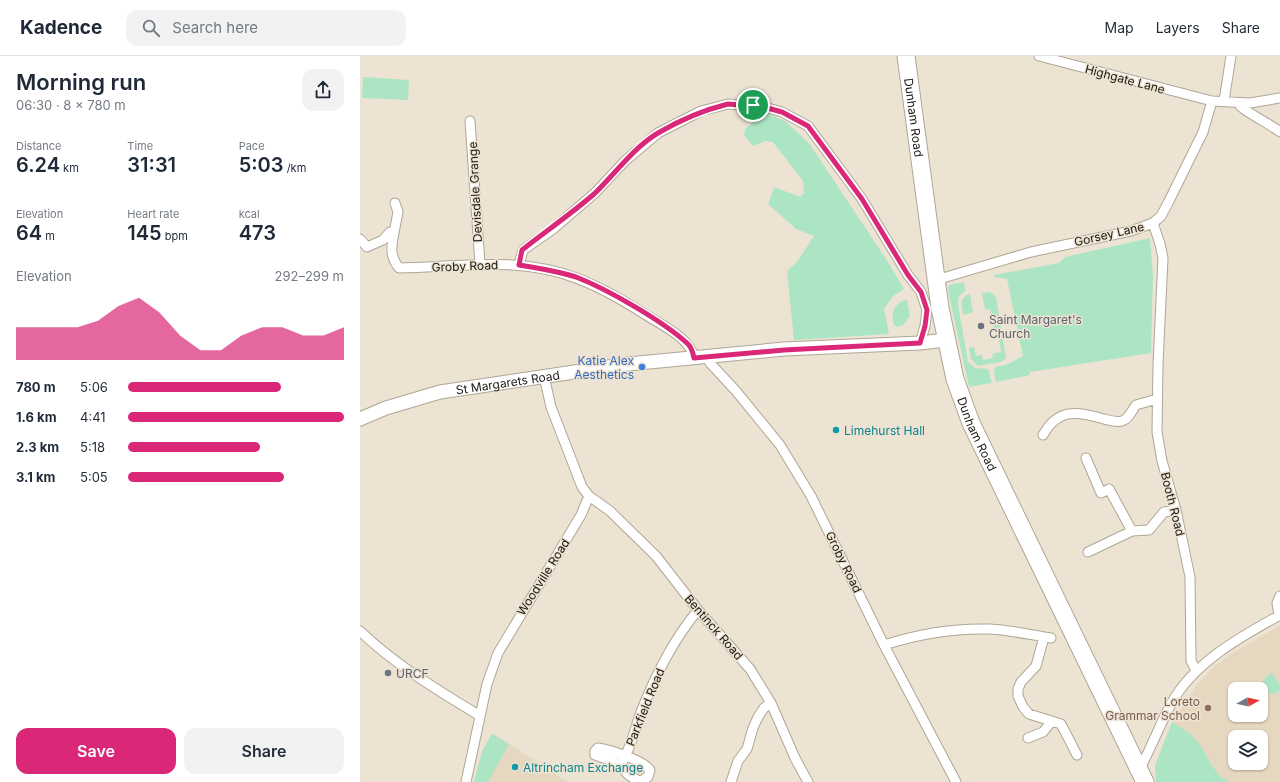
<!DOCTYPE html>
<html lang="en">
<head>
<meta charset="utf-8">
<style>
	:root { --surface:#fff; --page:#f2f2f3; --text:#1f2937; --muted:#747a83; --line:#e0e1e3; --accent:#db2777 }
	body { margin:0; font-family:Inter,sans-serif; background:var(--page); color:var(--text); height:100vh; display:flex; flex-direction:column; font-size:15px; white-space:nowrap }
	* { box-sizing:border-box; margin:0 }
	p { font-size:13px; color:var(--muted) }
	.icon { flex:none; width:22px; height:22px; fill:none; stroke:currentColor; stroke-width:2; stroke-linecap:round; stroke-linejoin:round }
	.map { position:relative; flex:1; overflow:hidden }
	.panel { display:flex; flex-direction:column; background:var(--surface); width:360px }
	.panel>* { flex:none }
	.needle { width:26px; rotate:82deg }
	.fabs { position:absolute; left:868px; top:626px; display:grid; gap:8px }
	.fabs a { display:grid; place-items:center; width:40px; height:40px; border-radius:8px; background:var(--surface); box-shadow:0 1px 3px #0004; font-size:20px }
	.pin { position:absolute; display:grid; place-items:center; width:34px; height:34px; color:#fff; margin:-17px; border:2px solid #fff; border-radius:50%; box-shadow:0 1px 4px #0007 }
	.round { display:grid; place-items:center; flex:none; width:42px; height:42px; border-radius:12px; background:var(--page) }
	.overview { display:flex; align-items:center; justify-content:space-between; height:68px; padding:0 16px }
	h1 { font-size:22px; font-weight:600; line-height:30px }
	.metrics { display:grid; grid-template-columns:repeat(3,1fr); gap:6px; height:68px; padding:4px 16px }
	.metrics div { display:grid; align-content:center }
	.metrics b { font-size:20px; font-weight:600 }
	.metrics small { font-size:11px; font-weight:400 }
	.metrics p { font-size:11px }
	.chart { height:112px; padding:8px 16px }
	.chart p { display:flex; justify-content:space-between }
	.chart svg { width:100%; height:72px; margin-top:4px; fill:var(--accent); opacity:.7 }
	.action { display:flex; gap:8px; margin-top:auto; padding:8px 16px }
	.action a { flex:1; height:46px; border-radius:12px; background:var(--accent); color:#fff; font-size:16px; font-weight:600; line-height:46px; text-align:center }
	.action a+a { background:var(--page); color:var(--text) }
	ul { padding:0 16px; list-style:none; font-size:13px }
	li { display:grid; grid-template-columns:64px 48px 1fr; align-items:center; height:30px }
	li i { height:10px; border-radius:5px; background:var(--accent) }
	header { display:flex; align-items:center; gap:24px; box-sizing:border-box; height:56px; padding:0 20px; background:var(--surface); border-bottom:1px solid var(--line) }
	header strong { font-size:19px }
	nav { display:flex; gap:22px; margin-inline-start:auto; font-size:14px }
	.search { width:280px; height:36px; background:var(--page); display:flex; align-items:center; gap:10px; box-sizing:border-box; padding:0 14px; border-radius:12px; color:var(--muted); font-size:15px }
	main { display:flex; flex:1; min-height:0 }
	.map>svg:first-child { display:block }
	.built { fill:#e6d8c0; fill-rule:evenodd }
	.green { fill:#ace5c4 }
	.lines { fill:none; stroke-linecap:round; stroke-linejoin:round }
	.street-casing { stroke:#afa696; stroke-width:11 }
	.secondary-casing { stroke:#afa696; stroke-width:15 }
	.highway-casing { stroke:#afa696; stroke-width:19 }
	.street { stroke:#fff; stroke-width:9 }
	.secondary { stroke:#fff; stroke-width:13 }
	.highway { stroke:#fff; stroke-width:17 }
	.route-casing { stroke:#fff; stroke-width:8 }
	.route { stroke:#db2777; stroke-width:5 }
	.worship-dot { fill:#6b7280; stroke:#ede3d2; stroke-width:1.5 }
	.shop-dot { fill:#3f7fe0; stroke:#ede3d2; stroke-width:1.5 }
	.culture-dot { fill:#0f9aa8; stroke:#ede3d2; stroke-width:1.5 }
	.education-dot { fill:#8d6e63; stroke:#ede3d2; stroke-width:1.5 }
	.labels { text-anchor:middle; dominant-baseline:central; stroke-width:3; stroke-linejoin:round; paint-order:stroke }
	.street-label { font-size:12px; fill:#1b1812; stroke:#ede3d2 }
	.worship-label { font-size:12px; fill:#5b616d; stroke:#ede3d2; text-anchor:start }
	.shop-label { font-size:12px; fill:#366cbe; stroke:#ede3d2; text-anchor:end }
	.culture-label { font-size:12px; fill:#0d838f; stroke:#ede3d2; text-anchor:start }
	.education-label { font-size:12px; fill:#785e54; stroke:#ede3d2; text-anchor:end }
</style>
</head>
<body>
<header>
<strong>Kadence</strong>
<div class="search"><svg class="icon" aria-label="search" viewBox="0 0 24 24"><circle cx="10" cy="10" r="6"/><path d="M15 15l6 6"/></svg>Search here</div>
<nav><a>Map</a><a>Layers</a><a>Share</a></nav>
</header>
<main>
<section class="panel">
<div class="overview"><div><h1>Morning run</h1><p>06:30 · 8 × 780 m</p></div><a class="round"><svg class="icon" aria-label="share" viewBox="0 0 24 24"><path d="M12 15V3M7 8l5-5 5 5M5 13v7h14v-7"/></svg></a></div>
<div class="metrics">
<div><p>Distance</p><b>6.24<small> km</small></b></div>
<div><p>Time</p><b>31:31</b></div>
<div><p>Pace</p><b>5:03<small> /km</small></b></div>
</div>
<div class="metrics">
<div><p>Elevation</p><b>64<small> m</small></b></div>
<div><p>Heart rate</p><b>145<small> bpm</small></b></div>
<div><p>kcal</p><b>473</b></div>
</div>
<div class="chart"><p><span>Elevation</span>292–299 m</p>
<svg viewBox="0 0 160 44" preserveAspectRatio="none"><path d="M0 44V24L10 24L20 24L30 24L40 20L50 11L60 6L70 15L80 29L90 38L100 38L110 29L120 24L130 24L140 29L150 29L160 24V44z"/></svg>
</div>
<ul>
<li><b>780 m</b>5:06<i style="width:71%"></i></li>
<li><b>1.6 km</b>4:41<i style="width:100%"></i></li>
<li><b>2.3 km</b>5:18<i style="width:61%"></i></li>
<li><b>3.1 km</b>5:05<i style="width:72%"></i></li>
</ul>
<div class="action"><a>Save</a><a>Share</a></div>
</section>
<div class="map">
<svg width="920" height="726" viewBox="0 0 920 726">
	<rect width="100%" height="100%" fill="#ede3d2"/>
	<path class="built" d="M920,569V726H796L795,710L804,685L816,660L837,628L855,610L874,596ZM875,633H901V659H875ZM875,681H901V707H875Z
		M132,678L136,679L208,726H114L122,695Z"/>
	<path class="green" d="M3,21L49,24L48,44L2,42Z
		M405,57L425,65L449,87L528,206L544,233L533,240L524,253L529,278L434,284L427,215L437,206L454,180L436,173L408,148L414,131L440,141L444,137L443,125L413,86L405,85L393,90L384,79L385,73Z
		M790,182L793,219L791,297L670,316V319L636,326L634,317L635,311L646,309L663,300L647,223L635,221L634,219L699,207L705,201Z
		M604,226L605,235L599,240L598,248L608,306L615,312L628,313L632,327L609,331L588,234L589,229Z
		M630,236L636,241L646,302L641,306L618,310L611,303L609,292L614,291L616,300L622,299L623,304L633,302L632,298L641,296L638,275H634L630,253L625,254L622,237Z
		M610,238L613,256L603,259C602,250 598,241 610,238Z
		M547,244L550,260L543,269L537,271L534,269C530,258 534,246 547,244Z
		M911,616L920,629V635L917,637L916,636L912,639L901,627Z
		M812,666C822,672 830,677 837,685C849,700 851,717 870,726H796L795,710Z
		M132,678L149,688L128,726H114L122,695Z"/>
	<g class="lines">
		<g class="street-casing">
			<path id="street" d="M679,0L852,45L890,47L920,42
				M864,45L871,0
				M878,47C882,55 911,68 920,76
				M110,65L120,208
				M793,167L800,188L803,202L798,308L797,376L802,405L816,454L830,521L831,605L836,614
				M34,177L38,156L35,147
				M0,183L7,191L23,184L30,176L34,177C31,191 30,201 39,212C98,211 159,200 216,222C243,232 267,247 291,262C306,271 331,284 334,302
				M159,209L163,194L193,173L235,137L265,105L298,77L341,55L368,48L404,51L422,56L448,70L502,143L548,219L561,236L567,254L565,270L560,287
				M576,224L671,196L771,175L793,167L801,160L808,147L843,76L852,45
				M348,301L350,307L376,335L420,389L451,440L524,589L596,726
				M184,320L191,351L222,431L229,440L250,455L296,500L338,554L390,613L411,647L435,702L448,726
				M683,379C698,352 717,355 744,363C749,364 756,367 762,365C769,363 772,354 776,349L797,343
				M726,402L741,437L749,433L772,475
				M728,496L772,475L789,474L804,456L816,454
				M919,559L917,547L920,540
				M0,575C35,609 78,634 120,660
				M684,581L676,610L661,626L658,633V640L663,651L669,658L701,668L717,699
				M524,589C558,578 594,572 630,573C650,574 671,579 691,582
				M668,682L683,676L692,665
				M238,692C250,694 283,704 290,714L288,721L281,725C270,722 266,718 261,708L235,699V695Z
				M261,708C272,691 275,670 283,651C297,616 314,583 338,554
				M779,714C791,693 799,670 811,648C833,607 880,581 920,559
				M106,726L127,628L138,597L221,459L229,440
				M371,726L378,705L387,693L393,672L398,661L404,652L411,647"/>
		</g>
		<g class="secondary-casing">
			<g id="secondary">
				<path id="s1" d="M0,363L26,352L80,336L268,308L424,293L560,287L586,284"/>
			</g>
		</g>
		<g class="highway-casing">
			<g id="highway">
				<path id="s2" d="M546,0L580,252L595,323L611,367L785,726"/>
			</g>
		</g>
		<use href="#street" class="street"/>
		<use href="#secondary" class="secondary"/>
		<use href="#highway" class="highway"/>
	</g>
	<g class="lines">
		<g class="route-casing">
			<path id="route" d="M368,48L404,51L422,56L448,70L502,143L548,219L561,236L567,254L565,270L560,287L424,294L334,302C333,297 332,292 328,288C303,265 247,233 216,221C197,215 178,212 159,209L162,194C186,175 211,158 234,138C255,118 273,92 298,77C320,64 344,54 368,48Z"/>
		</g>
		<use href="#route" class="route"/>
	</g>
	<g class="worship-dot">
		<circle cx="621" cy="270" r="4"/>
		<circle cx="28" cy="617" r="4"/>
	</g>
	<circle class="shop-dot" cx="282" cy="311" r="4"/>
	<g class="culture-dot">
		<circle cx="476" cy="374" r="4"/>
		<circle cx="155" cy="711" r="4"/>
	</g>
	<circle class="education-dot" cx="848" cy="652" r="4"/>
	<g class="labels">
		<g class="street-label">
			<text transform="translate(765 23) rotate(15)">Highgate Lane</text>
			<text stroke="none"><textPath href="#s2" startOffset="62">Dunham Road</textPath></text>
			<text transform="translate(115 136) rotate(-93)">Devisdale Grange</text>
			<text transform="translate(749 178) rotate(-13)">Gorsey Lane</text>
			<text transform="translate(105 210) rotate(-2)">Groby Road</text>
			<text stroke="none"><textPath href="#s1" startOffset="153">St Margarets Road</textPath></text>
			<text stroke="none"><textPath href="#s2" startOffset="386">Dunham Road</textPath></text>
			<text transform="translate(813 448) rotate(76)">Booth Road</text>
			<text transform="translate(484 506) rotate(64)">Groby Road</text>
			<text transform="translate(183 521) rotate(-58)">Woodville Road</text>
			<text transform="translate(354 571) rotate(49)">Bentinck Road</text>
			<text transform="translate(285 651) rotate(-68)">Parkfield Road</text>
		</g>
		<g class="worship-label">
			<text x="629" y="263">Saint Margaret's<tspan x="629" dy="14">Church</tspan></text>
			<text x="36" y="617">URCF</text>
		</g>
		<g class="shop-label">
			<text x="274" y="304">Katie Alex<tspan x="274" dy="14">Aesthetics</tspan></text>
		</g>
		<g class="culture-label">
			<text x="484" y="374">Limehurst Hall</text>
			<text x="163" y="711">Altrincham Exchange</text>
		</g>
		<g class="education-label">
			<text x="840" y="645">Loreto<tspan x="840" dy="14">Grammar School</tspan></text>
		</g>
	</g>
</svg>
<div class="fabs">
<a><svg class="needle" viewBox="-14 -14 28 28"><path d="M0-13l5 13h-10z" fill="#e53935"/><path d="M0 13l5-13h-10z" fill="#747a83"/></svg></a>
<a><svg class="icon" aria-label="layers" viewBox="0 0 24 24"><path d="M12 4l9 5-9 5-9-5zM3 14l9 5 9-5"/></svg></a>
</div>
<div class="pin" style="left:393px;top:49px;background:#1e9e55"><svg class="icon" aria-label="arrive" viewBox="0 0 24 24"><path d="M6 21V4h12l-3 4 3 4H6"/></svg></div>
</div>
</main>
</body>
</html>
